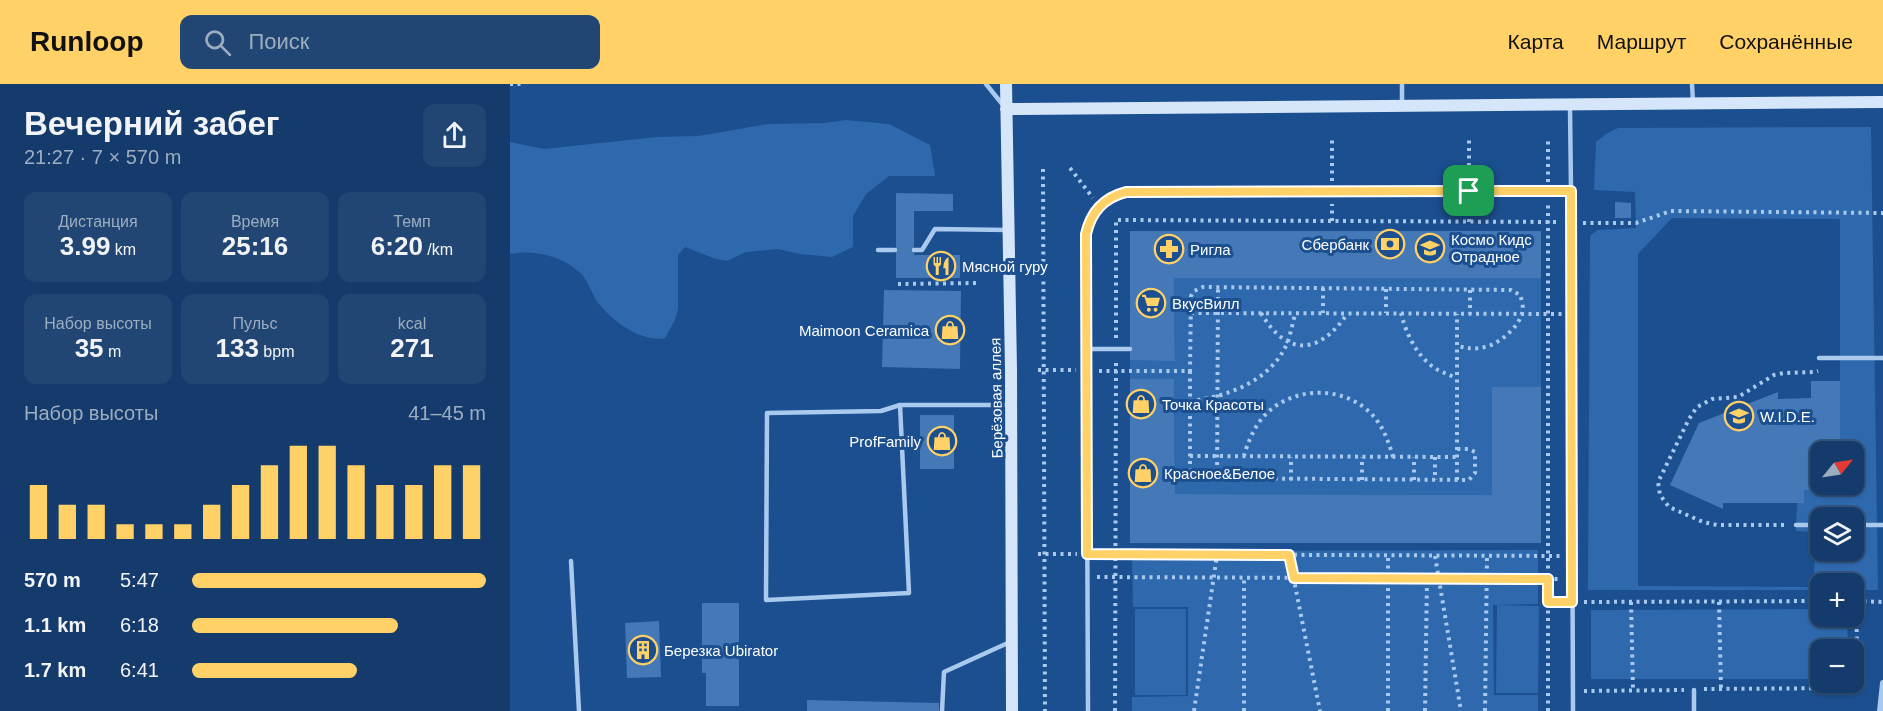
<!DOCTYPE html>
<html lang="ru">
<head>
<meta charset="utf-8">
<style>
	:root { --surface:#143b6b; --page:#214673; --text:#f1f3f6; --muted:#9dadc1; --line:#33557e; --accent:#ffd166 }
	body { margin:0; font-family:Helvetica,sans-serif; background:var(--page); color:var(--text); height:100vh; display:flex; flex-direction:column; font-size:22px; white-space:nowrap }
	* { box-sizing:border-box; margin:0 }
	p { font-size:20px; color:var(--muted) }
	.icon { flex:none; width:33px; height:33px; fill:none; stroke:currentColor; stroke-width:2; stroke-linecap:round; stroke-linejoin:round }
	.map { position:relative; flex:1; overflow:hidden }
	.side { display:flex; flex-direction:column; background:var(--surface); width:510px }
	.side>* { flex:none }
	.needle { width:39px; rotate:60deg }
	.tools { position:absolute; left:1300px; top:357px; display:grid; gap:12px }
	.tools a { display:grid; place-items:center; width:54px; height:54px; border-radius:12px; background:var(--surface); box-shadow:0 2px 4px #0004,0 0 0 2px var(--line); font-size:30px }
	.pin { position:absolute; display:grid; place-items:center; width:51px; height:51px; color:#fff; margin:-26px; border-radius:12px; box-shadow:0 3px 9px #0006 }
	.round { display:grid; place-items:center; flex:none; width:63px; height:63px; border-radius:12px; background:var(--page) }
	.summary { display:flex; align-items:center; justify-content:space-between; height:102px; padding:0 24px }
	h1 { font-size:33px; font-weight:700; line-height:45px }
	.figures { display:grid; grid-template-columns:repeat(3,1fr); gap:9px; height:102px; padding:6px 24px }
	.figures div { display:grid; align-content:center; border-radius:12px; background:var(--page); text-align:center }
	.figures b { font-size:26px; font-weight:700 }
	.figures small { font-size:16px; font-weight:400 }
	.figures p { font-size:16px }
	.chart { height:168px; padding:12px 24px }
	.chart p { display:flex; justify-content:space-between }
	.chart svg { width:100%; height:108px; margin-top:6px; stroke:var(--accent); stroke-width:6 }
	ul { padding:0 24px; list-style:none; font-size:20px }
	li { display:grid; grid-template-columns:96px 72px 1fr; align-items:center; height:45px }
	li i { height:15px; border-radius:8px; background:var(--accent) }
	header { display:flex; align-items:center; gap:36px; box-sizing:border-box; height:84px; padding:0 30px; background:var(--accent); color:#111 }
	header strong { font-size:28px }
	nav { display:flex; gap:33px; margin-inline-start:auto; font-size:21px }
	.search { width:420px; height:54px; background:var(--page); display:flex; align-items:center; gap:15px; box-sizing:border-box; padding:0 21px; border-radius:12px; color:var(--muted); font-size:22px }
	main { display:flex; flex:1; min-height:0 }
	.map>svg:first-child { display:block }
	.green { fill:#2e69ad; fill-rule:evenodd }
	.building { fill:#4478b7 }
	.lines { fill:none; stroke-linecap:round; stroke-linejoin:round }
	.path { stroke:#a9c9ee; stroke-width:4; stroke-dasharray:3 4.5; stroke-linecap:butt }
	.lane { stroke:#a9c9ee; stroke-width:4.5 }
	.street { stroke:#a9c9ee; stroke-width:6 }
	.secondary { stroke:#d6e6fa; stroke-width:12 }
	.route-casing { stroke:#fff; stroke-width:12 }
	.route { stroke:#ffd166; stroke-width:8 }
	.labels { text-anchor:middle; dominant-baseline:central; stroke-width:6; stroke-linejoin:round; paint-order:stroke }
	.poi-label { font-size:15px; fill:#fff; stroke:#1b4f8f; text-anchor:start }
	.street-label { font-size:15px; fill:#fff; stroke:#1b4f8f }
</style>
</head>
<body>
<header>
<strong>Runloop</strong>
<div class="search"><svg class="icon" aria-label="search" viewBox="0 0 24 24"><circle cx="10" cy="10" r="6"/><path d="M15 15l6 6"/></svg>Поиск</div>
<nav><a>Карта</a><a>Маршрут</a><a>Сохранённые</a></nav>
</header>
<main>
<section class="side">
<div class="summary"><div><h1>Вечерний забег</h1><p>21:27 · 7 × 570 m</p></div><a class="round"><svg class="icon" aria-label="share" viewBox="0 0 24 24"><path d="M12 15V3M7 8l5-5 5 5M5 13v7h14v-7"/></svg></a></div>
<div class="figures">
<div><p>Дистанция</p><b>3.99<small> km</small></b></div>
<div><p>Время</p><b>25:16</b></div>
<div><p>Темп</p><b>6:20<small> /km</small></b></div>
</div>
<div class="figures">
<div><p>Набор высоты</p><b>35<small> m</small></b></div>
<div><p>Пульс</p><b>133<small> bpm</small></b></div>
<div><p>kcal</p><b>271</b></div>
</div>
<div class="chart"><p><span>Набор высоты</span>41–45 m</p>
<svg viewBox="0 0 160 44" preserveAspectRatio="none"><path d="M5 44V22M15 44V30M25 44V30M35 44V38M45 44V38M55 44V38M65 44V30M75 44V22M85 44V14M95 44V6M105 44V6M115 44V14M125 44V22M135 44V22M145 44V14M155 44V14"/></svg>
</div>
<ul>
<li><b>570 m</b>5:47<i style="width:100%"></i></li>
<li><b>1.1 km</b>6:18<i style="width:70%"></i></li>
<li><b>1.7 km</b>6:41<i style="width:56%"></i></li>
</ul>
</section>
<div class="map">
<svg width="1373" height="627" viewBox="0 0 1373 627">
	<rect width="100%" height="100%" fill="#1b4f8f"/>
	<path class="green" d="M336,36L379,40L420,61L425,92H379L356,110L343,132V163L322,173L290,170L268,165L236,168L217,177L206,175L175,163L168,171V225L165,236L155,254C131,259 99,235 86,216C81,207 77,194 69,188C52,172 23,165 0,170V58L34,65L147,53L188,52L258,40L314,39Z
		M1361,43L1368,506H1344V500H1311V506H1078L1080,152L1087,146L1126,144L1125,108L1084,106L1086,58L1096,50L1108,44ZM1162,134L1330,135V367L1344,368V400L1330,401V406H1294V419H1287L1286,447L1305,448L1304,503L1128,502V170ZM1311,434H1344V466H1311Z
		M664,194H1031V303L982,411L665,410L664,295H620V276H665Z
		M1028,466V520L983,521L984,611H1028V627H622V613L678,612V523H623L622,467Z
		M987,521L1029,522L1028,609H986Z
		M625,525H676V611H625Z
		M1311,525V532L1337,533L1338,565L1311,566V595H1081V526Z"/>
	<path class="building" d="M386,109L443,110V127H404V171H450V194H386Z
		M1105,118L1121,119V134H1105Z
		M620,147H1031V194H664L665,277L620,276Z
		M374,206L451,207L450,285L372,283Z
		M620,295H664L665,410L982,411V303H1031V459H620Z
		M1301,297H1330V368H1311V400H1330V406H1294V419H1213V425L1160,401L1189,339L1268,308V315L1301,314Z
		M410,331H444V385H410Z
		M192,519H229V622H196V589H192Z
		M149,537L151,593L117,594L115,539Z
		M297,616L429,619V627H297Z"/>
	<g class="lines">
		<path class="path" d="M0,0H15
			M560,84L583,114
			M533,85L535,627
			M822,97V54
			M959,97V55
			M1038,98V56
			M822,137V120
			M959,138V119
			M1073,139H1126L1161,127L1373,129
			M388,200L467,199
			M813,204V229
			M876,205V229
			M960,206V230
			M681,229L1052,230
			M751,229C777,273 809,271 837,230
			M891,229C896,250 908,275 928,286C934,289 940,291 946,294
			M606,254V136L1050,138
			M528,286H566
			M589,287H680L681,212L684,207L693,203L1001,206L1010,211C1012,216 1014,224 1012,229C1009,243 989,260 975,263C965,266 957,264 947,262
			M680,287V384L681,389L687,394L959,396L965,389V368L959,365H947
			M680,317C718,313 763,296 778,257C781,248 783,238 785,230
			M680,372L947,373
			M734,372C737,360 745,341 755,331C781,304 827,301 856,325C871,337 878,355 883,373
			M925,373V396
			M707,396L708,203
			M781,396V373
			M852,396V373
			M904,396V373
			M947,396V230
			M1274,441H1207L1193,438L1159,423L1150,411L1148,398L1179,335L1187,323L1202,315L1228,313L1264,291L1274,289L1305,288L1308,287
			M528,470H567
			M589,470L1053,472
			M779,471L810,627
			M925,472L951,627
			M587,493L1050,495
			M1346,517L1373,518
			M1038,518H1052
			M1074,518L1311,517
			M1121,518L1123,606
			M1209,518L1211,605
			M1194,605L1348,604L1346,517H1344
			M1074,607L1174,606
			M605,627L606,277
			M684,627L707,471
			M734,627V494
			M878,627V471
			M915,627L917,494
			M975,627L977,472
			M1038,627V117"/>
		<path class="lane" d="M476,0L493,21
			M892,0V22
			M1182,0L1183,18
			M1060,23L1061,107
			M368,166H385
			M404,166H412L425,145L499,146
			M576,265H620
			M1309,274H1373
			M390,321L399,509L256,516L257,329L371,327L390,321H498
			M1286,441H1311
			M1344,441H1373
			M61,477L69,627
			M1184,606V627
			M432,627L434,588L500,558
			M578,627L576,150C581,128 594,114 616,108L1038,107H1061L1063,627"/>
		<path class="street" d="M1370,627L1373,599"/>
		<path class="secondary" d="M496,0L501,286L502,627
			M496,25L1373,18"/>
	</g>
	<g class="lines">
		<g class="route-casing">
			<path id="route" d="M959,107H1061L1062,518H1038V495L784,494L779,471L577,470L576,150C581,128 593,114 616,108Z"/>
		</g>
		<use href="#route" class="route"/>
	</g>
	<defs>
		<g id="bank-ring" transform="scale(1.5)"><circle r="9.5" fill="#1b4f8f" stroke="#ffd166" stroke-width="1.5"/><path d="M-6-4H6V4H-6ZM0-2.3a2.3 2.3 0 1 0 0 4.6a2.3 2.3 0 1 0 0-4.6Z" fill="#ffd166"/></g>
		<g id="school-ring" transform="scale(1.5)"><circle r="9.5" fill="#1b4f8f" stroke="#ffd166" stroke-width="1.5"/><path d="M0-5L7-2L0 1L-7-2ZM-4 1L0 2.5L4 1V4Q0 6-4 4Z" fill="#ffd166"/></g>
		<g id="pharmacy-ring" transform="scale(1.5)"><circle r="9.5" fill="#1b4f8f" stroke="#ffd166" stroke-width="1.5"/><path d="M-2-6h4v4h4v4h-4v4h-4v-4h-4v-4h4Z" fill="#ffd166"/></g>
		<g id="restaurant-ring" transform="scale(1.5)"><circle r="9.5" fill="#1b4f8f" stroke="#ffd166" stroke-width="1.5"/><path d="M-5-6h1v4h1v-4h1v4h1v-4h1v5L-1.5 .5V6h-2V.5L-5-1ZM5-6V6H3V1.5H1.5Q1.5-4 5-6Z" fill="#ffd166"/></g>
		<g id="supermarket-ring" transform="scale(1.5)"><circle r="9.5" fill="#1b4f8f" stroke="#ffd166" stroke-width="1.5"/><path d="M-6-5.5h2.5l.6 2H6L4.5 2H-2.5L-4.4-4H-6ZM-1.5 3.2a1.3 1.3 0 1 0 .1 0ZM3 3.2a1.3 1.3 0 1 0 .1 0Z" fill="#ffd166"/></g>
		<g id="shop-ring" transform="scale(1.5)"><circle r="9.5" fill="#1b4f8f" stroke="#ffd166" stroke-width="1.5"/><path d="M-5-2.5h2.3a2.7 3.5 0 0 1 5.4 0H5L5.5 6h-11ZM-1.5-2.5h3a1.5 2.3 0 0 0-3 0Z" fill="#ffd166"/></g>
		<g id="building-ring" transform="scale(1.5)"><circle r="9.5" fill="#1b4f8f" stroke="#ffd166" stroke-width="1.5"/><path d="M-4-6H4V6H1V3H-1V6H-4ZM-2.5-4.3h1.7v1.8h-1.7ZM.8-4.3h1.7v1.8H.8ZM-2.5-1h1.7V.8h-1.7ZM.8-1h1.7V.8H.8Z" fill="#ffd166"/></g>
	</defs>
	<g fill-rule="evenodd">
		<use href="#bank-ring" x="880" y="160"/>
		<use href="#school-ring" x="920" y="164"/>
		<use href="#pharmacy-ring" x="659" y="165"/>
		<use href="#restaurant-ring" x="431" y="182"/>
		<use href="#supermarket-ring" x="641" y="219"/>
		<use href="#shop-ring" x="440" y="246"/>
		<use href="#shop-ring" x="631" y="320"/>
		<use href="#school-ring" x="1229" y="332"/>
		<use href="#shop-ring" x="432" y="357"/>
		<use href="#shop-ring" x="633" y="389"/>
		<use href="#building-ring" x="133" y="566"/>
	</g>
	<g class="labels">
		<g class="poi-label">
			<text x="941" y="155">Космо Кидс<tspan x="941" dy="17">Отрадное</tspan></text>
			<text x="859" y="160" text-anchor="end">Сбербанк</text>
			<text x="680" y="165">Ригла</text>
			<text x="452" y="182">Мясной гуру</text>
			<text x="662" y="219">ВкусВилл</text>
			<text x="419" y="246" text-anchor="end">Maimoon Ceramica</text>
			<text x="652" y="320">Точка Красоты</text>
			<text x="1250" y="332">W.I.D.E.</text>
			<text x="411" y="357" text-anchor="end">ProfFamily</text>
			<text x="654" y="389">Красное&amp;Белое</text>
			<text x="154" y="566">Березка Ubirator</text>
		</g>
		<g class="street-label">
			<text transform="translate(486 314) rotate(-91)">Берёзовая аллея</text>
		</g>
	</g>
</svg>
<div class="tools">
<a><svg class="needle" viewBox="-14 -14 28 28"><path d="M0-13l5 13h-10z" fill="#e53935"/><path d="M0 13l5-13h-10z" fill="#9dadc1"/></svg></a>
<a><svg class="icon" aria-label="layers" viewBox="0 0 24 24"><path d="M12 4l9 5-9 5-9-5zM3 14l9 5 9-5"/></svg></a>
<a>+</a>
<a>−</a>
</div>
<div class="pin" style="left:959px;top:107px;background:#1e9e55"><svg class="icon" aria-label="arrive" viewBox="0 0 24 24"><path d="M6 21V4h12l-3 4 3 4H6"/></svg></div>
</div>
</main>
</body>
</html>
